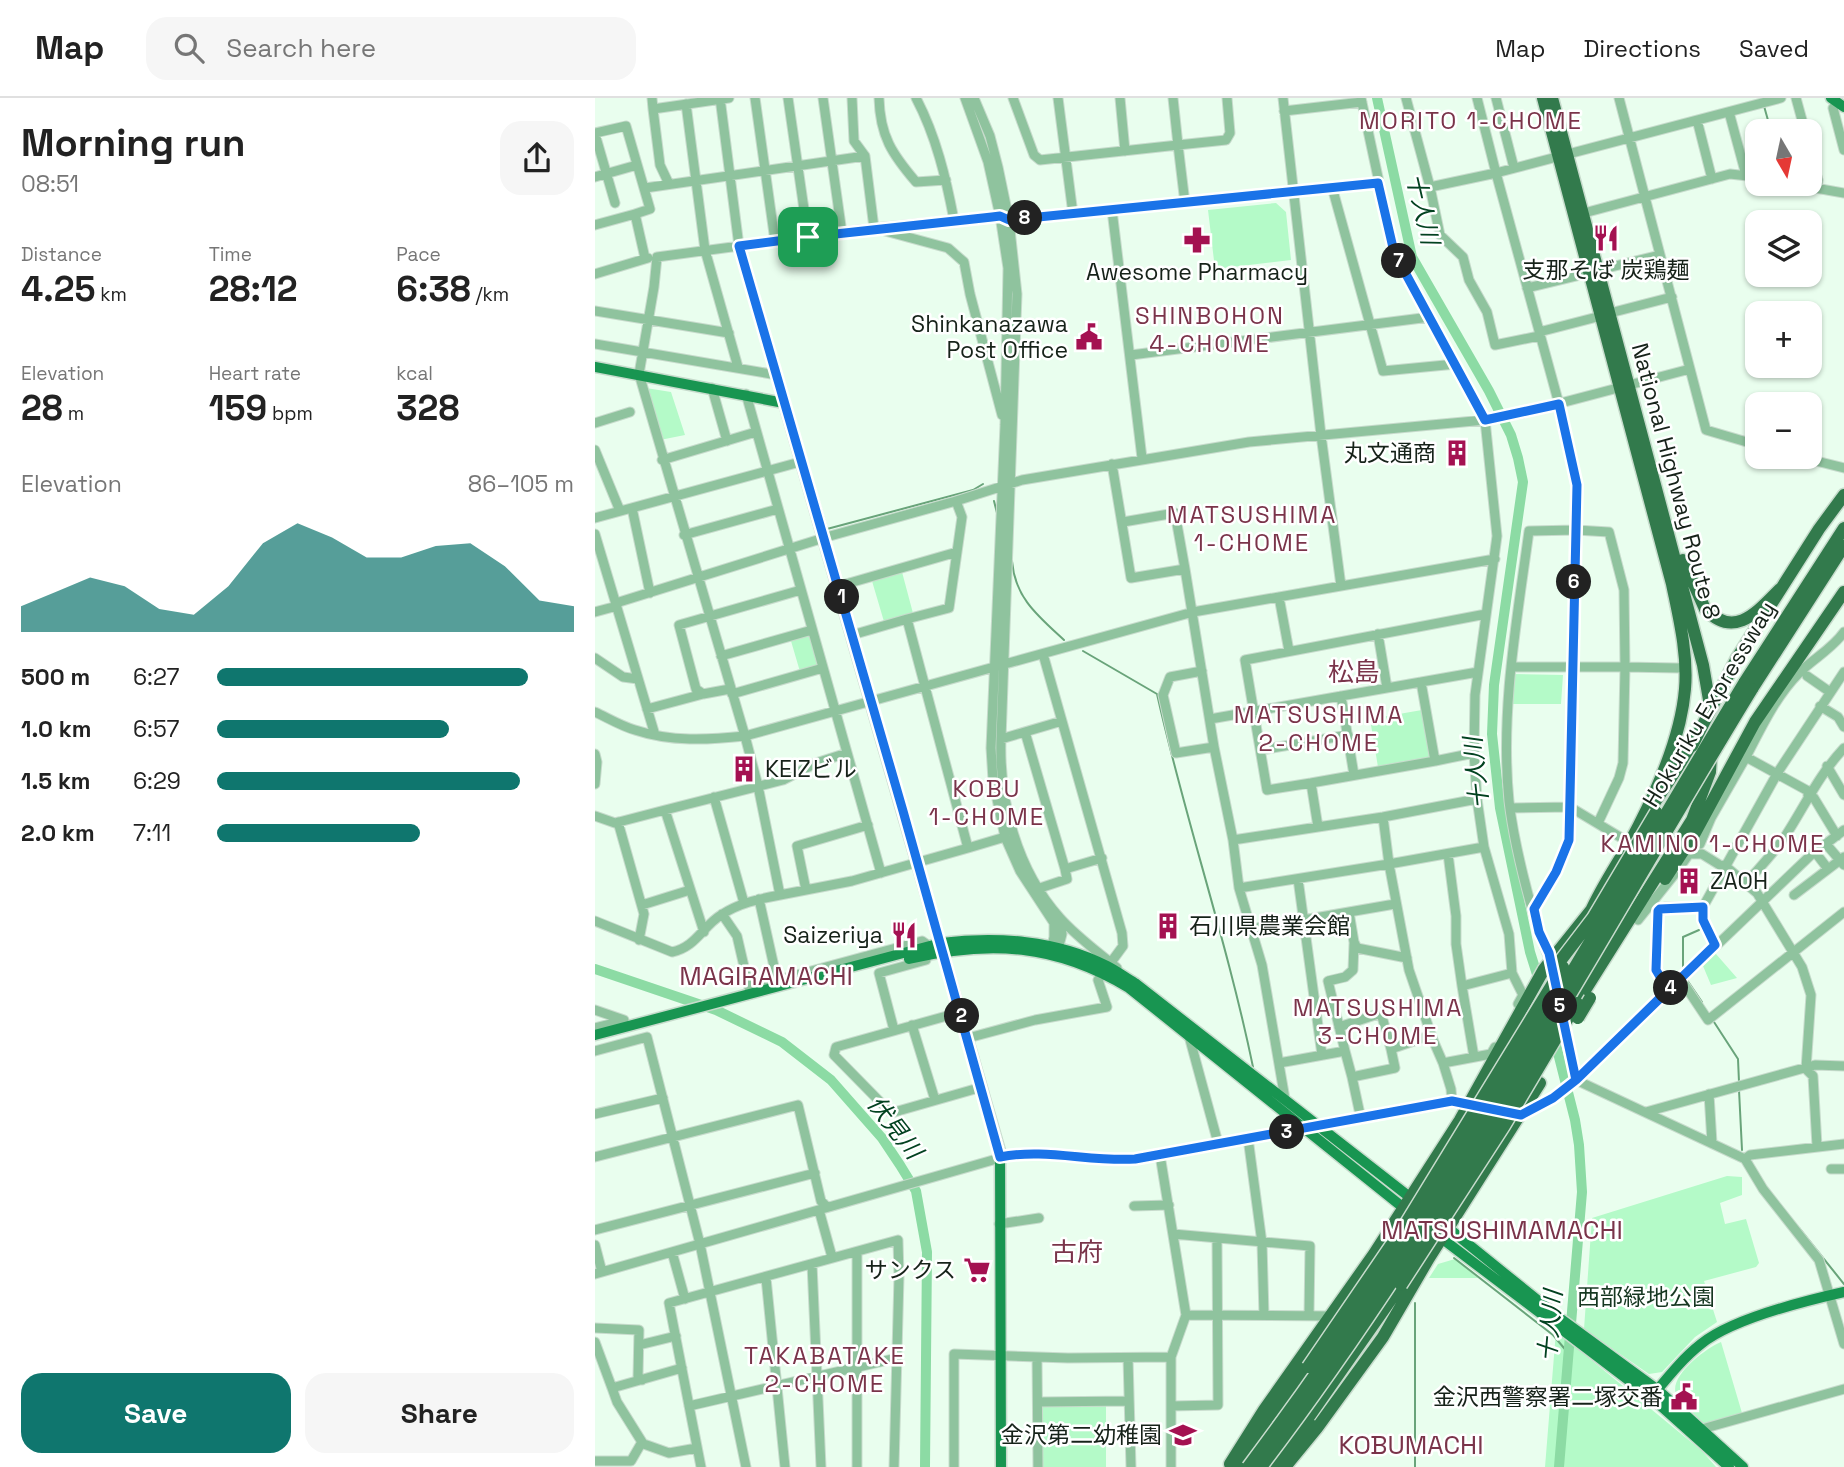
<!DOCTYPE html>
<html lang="en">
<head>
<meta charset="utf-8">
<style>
	:root { --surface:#fff; --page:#f6f6f6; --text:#222; --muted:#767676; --line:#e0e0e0; --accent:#0f766e }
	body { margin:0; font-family:"Space Grotesk","Noto Sans JP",sans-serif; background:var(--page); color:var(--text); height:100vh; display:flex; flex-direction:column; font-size:26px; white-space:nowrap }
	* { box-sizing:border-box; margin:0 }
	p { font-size:23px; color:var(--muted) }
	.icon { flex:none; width:38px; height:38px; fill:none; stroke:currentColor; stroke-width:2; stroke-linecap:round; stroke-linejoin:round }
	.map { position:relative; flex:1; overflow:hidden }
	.side { display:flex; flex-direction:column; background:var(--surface); width:595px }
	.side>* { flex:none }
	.needle { width:46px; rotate:171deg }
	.fabs { position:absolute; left:1150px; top:21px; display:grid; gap:14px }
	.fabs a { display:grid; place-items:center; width:77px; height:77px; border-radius:14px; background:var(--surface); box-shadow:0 2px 5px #0004; font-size:35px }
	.pin { position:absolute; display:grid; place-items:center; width:60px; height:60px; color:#fff; margin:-30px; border-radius:14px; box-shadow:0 4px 10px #0006 }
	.km { position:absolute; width:35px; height:35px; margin:-18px; border-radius:50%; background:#222; color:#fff; font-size:19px; line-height:35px; text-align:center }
	.round { display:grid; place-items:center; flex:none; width:74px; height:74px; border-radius:21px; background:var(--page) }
	.summary { display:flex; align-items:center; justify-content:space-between; height:119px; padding:0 21px }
	h1 { font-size:38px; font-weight:600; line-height:52px }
	.figures { display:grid; grid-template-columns:repeat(3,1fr); gap:10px; height:119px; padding:7px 21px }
	.figures div { display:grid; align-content:center }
	.figures b { font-size:35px; font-weight:600 }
	.figures small { font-size:19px; font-weight:400 }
	.figures p { font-size:19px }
	.chart { height:196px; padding:14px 21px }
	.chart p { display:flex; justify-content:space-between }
	.chart svg { width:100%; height:126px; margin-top:7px; fill:var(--accent); opacity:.7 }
	.primary-button { display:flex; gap:14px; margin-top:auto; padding:14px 21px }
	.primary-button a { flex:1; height:80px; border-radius:21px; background:var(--accent); color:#fff; font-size:28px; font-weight:600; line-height:80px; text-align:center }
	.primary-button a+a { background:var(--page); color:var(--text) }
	ul { padding:0 21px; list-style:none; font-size:23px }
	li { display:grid; grid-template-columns:112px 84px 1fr; align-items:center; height:52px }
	li i { height:18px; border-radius:9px; background:var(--accent) }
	header { display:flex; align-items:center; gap:42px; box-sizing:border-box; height:98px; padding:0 35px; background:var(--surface); border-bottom:2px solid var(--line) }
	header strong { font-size:33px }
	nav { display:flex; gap:38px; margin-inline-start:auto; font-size:24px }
	.search { width:490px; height:63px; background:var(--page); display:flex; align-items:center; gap:18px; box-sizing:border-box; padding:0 24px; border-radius:21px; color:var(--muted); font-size:26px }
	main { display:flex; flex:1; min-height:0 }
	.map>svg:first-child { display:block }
	.green { fill:#b4fac8 }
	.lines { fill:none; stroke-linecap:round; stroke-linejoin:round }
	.stream { stroke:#69a47a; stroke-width:2 }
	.river { stroke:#8cdba4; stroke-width:10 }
	.minor-casing { stroke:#c7dbcc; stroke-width:11 }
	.major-casing { stroke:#c7dbcc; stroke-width:13 }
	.highway-casing { stroke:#c7dbcc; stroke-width:15 }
	.minor { stroke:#8fc39e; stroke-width:9 }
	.major { stroke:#189551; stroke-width:10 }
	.highway { stroke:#327a4c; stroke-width:12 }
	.highway-bridge-casing { stroke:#c7dbcc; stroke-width:15; stroke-linecap:butt }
	.highway-bridge { stroke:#327a4c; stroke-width:12 }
	.route-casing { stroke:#fff; stroke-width:14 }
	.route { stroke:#1a73e8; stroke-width:9 }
	.labels { text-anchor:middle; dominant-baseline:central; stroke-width:5; stroke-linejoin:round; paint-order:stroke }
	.poi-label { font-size:23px; fill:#162219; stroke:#fff; text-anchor:end }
	.street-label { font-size:23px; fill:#162219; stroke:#fff }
	.park-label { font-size:23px; fill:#163721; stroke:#fff }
	.neighbourhood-label { font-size:24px; letter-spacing:2px; fill:#7a344a; stroke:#fff }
	.water-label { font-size:24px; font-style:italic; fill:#024220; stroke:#fff }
	.quarter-label { font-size:26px; fill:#7a344a; stroke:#fff }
</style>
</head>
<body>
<header>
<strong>Map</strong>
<div class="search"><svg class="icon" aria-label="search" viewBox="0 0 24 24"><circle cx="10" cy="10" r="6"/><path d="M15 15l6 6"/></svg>Search here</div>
<nav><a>Map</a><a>Directions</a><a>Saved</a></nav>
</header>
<main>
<section class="side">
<div class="summary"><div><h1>Morning run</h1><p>08:51</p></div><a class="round"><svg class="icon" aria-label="share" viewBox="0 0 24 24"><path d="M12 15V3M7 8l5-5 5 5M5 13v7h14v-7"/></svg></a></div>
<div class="figures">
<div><p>Distance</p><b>4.25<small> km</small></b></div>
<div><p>Time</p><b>28:12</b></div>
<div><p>Pace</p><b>6:38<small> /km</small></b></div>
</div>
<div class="figures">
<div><p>Elevation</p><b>28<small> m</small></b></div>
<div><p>Heart rate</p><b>159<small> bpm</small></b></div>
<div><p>kcal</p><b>328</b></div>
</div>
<div class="chart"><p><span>Elevation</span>86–105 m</p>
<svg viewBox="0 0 160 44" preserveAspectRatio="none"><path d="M0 44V35L10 30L20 25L30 28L40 36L50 38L60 28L70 13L80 6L90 11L100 18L110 18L120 14L130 13L140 21L150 33L160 35V44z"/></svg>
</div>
<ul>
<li><b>500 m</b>6:27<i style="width:87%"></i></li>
<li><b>1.0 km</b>6:57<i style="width:65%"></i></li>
<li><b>1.5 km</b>6:29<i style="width:85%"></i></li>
<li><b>2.0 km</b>7:11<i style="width:57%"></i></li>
</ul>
<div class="primary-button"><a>Save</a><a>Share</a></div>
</section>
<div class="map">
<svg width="1249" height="1369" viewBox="0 0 1249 1369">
	<rect width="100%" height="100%" fill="#e9feee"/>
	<path class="green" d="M681,105L691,114L696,162L620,171L613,112Z
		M51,290L76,294L90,337L65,342Z
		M307,474L319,519L290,527L277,483Z
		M216,537L226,571L206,577L196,543Z
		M917,576L968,577L966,606H915Z
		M827,612L836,661L783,669L775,621Z
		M1121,855V856L1142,880L1116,887L1108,868Z
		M1132,1078L1147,1079V1097L1125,1105L1130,1126L1151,1121L1164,1165L1161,1169L1109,1183L1122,1224L1100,1239L1067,1274L1054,1276L989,1231L997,1120Z
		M860,1161L883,1180H834L843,1166Z
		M961,1233L1107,1353L1121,1369H950Z
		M1126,1244L1147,1315L1109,1326L1093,1310L1101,1306L1095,1291L1082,1298C1071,1280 1111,1250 1126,1244Z
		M511,1306V1369H447L446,1308Z"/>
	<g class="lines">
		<path class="stream" d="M1169,8L1176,33
			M1190,87L1198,90
			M211,361L232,431L378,392L388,386
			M399,403L402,415
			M417,463C420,500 443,518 469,542
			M488,553L562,596C590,721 632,843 658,969
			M1088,873V839L1104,832
			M1092,882L1107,904
			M1119,924L1143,961L1144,984
			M1144,992L1147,1052
			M739,1047L773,1074
			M1204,1130L1249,1186
			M859,1160L958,1237L974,1256
			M820,1205V1369"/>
		<path class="river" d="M782,0L817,159L894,293L916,337L923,360L928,384L899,587L897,636L905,710L935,854L945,886
			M0,871L121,912L187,944L236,982L287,1040L305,1067L321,1093L332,1154L330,1369
			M959,939L980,1022L984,1047L987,1094L964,1369"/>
		<g class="minor-casing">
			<path id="minor" d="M57,0L58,11L134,0
				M125,0L144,148L189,305
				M160,0L180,143
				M193,0L213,139
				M228,0L247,135
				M257,0L259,43L270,58L279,130L353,150L369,164L375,196L407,317
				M284,0C285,38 297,56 321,84L351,82
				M321,0C341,38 351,80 359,122
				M370,0L393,64L405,118L413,170L410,327L396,650L398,682L410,739L425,773L459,825V839L456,852
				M379,0L395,38L403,69L414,122L422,196L406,641C404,704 422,772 465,820C482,839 503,854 522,870
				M418,0L439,57L445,62L583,47L578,0
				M463,0L478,116
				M525,0L530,53
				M688,0L726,337L746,488
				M766,0L799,154L890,322L902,438L880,597L879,655L882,701L889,749L914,836L917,875L928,897L923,906
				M811,0L835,89L901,75L964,306L982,388L974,742L961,774L939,811
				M882,0L901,75L1186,0
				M901,0L919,70
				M1024,0L1111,332L1162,347
				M1201,0L1210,33
				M1242,5L1238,10L1249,52
				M91,6L110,152L143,269
				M58,11L65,67L74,86
				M689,13L767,4
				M1134,14L1151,77
				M1102,22L1117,81
				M0,35L31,28L55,111L40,116
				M0,36L20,105
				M1214,52L1223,82L1222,90
				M0,79L42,67
				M1198,86L1249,95
				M737,89L788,273L861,266
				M835,89L845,137L868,159L874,182L892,214L900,247L944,238
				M50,90L270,58
				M590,105L583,47L631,42L635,35L632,0
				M517,112L547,360
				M989,115L1135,76L1162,79
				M0,127L40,116L50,160
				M1004,172L1065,157
				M0,176L53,160
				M932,190L994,175
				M0,213L134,235
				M1015,215L1077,199
				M944,234L1006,218
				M0,246L182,277
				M536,257L835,219
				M117,290L132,343
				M151,296L286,775
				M0,325L35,314
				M0,352L25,413
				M1205,359L1249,370
				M67,362L161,334
				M517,366L536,480L590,471L619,649L638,742L788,719L882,701
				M361,403L367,419L354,510L312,521L373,750L410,739
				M37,410L55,495
				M0,420L205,364
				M528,424L580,415L590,471
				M0,436L60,637
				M89,437L183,411
				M244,488L362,454
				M684,499L694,553
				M21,505L235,438L361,403L427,382L654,344L890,322L928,315L1095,271
				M0,514L22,508
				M783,536L792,590
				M257,537L312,521
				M126,558L217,532
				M0,560L28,579L43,581
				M916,569H1030L1029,492L1014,434L981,432L934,433C922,522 905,613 914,703C919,746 931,791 943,832C947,845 953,855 956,867
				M607,573L575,579L568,597L581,655L619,649
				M1212,578L1235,594
				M826,584L840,663L879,655
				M135,591L108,596L101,591L84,527L206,492
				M137,596L228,570
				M746,598L759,677
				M1225,608L1243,619L1249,629
				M52,611L108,596
				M0,614C13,620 26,628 40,632C76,644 113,642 150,638L598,514L900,461
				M615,621L883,574
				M430,634L470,771L507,760
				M406,641L467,623
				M666,652L753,637
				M0,656L2,664L0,686
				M1151,659C1166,630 1181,598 1204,575C1219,560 1237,551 1249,534
				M1232,668L1249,697
				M716,685L840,663
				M1213,697L1219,700L1242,738
				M119,699L149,805
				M916,710L975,709L1025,739L1035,742
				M70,712L109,834
				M0,718L20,725L70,712L188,682L221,665L252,655
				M788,719L794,766L889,749
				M23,724L49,816L44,842
				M1003,725L1024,680L1028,665L1030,569L1083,570L1090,568
				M723,729L716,685L672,692L650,562L891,516
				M638,742L644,790L794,766L814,872L838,942L848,965L856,991L857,1003
				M1105,746L1116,720L1151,659L1215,694
				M1231,746L1249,767
				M1220,754L1233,771
				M853,756L861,818V846L867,888L917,875
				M1087,766L1094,756H1107L1128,769
				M1129,767L1162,795L1207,869L1216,897L1211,971L1218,978L1222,1048
				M703,781L727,957
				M1152,784C1165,769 1180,754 1191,737C1211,706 1223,678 1249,650
				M445,790L472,781L470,771
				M644,790L667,867L690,1001
				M211,792L202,748L273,727
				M185,797L257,783L373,750
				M1199,797L1249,759
				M164,801L182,882
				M47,807L95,792
				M1108,809V822L1120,847
				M754,814L759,844L762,850L812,860
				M127,816L142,838L154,890L327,843L334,848
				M1043,822L1079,777
				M0,823L77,854C101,849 107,829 126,817C144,805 164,801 185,797L163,688L150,638L44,276L59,189L62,159L279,130L405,118L414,122L783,84
				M656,831L800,806
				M462,855L467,836L465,821
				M1085,880L1113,922L1249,814
				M867,888L879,959
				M1073,892L1061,872L1063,813L1070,809H1108L1183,674L1249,574
				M0,912L29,922
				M366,914L241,949L239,957L296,1015L387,989
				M968,925L981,982
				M317,927L340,1002
				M744,929L786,915L796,951
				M0,930L27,923
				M299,932L284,875L331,862
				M594,938L623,1045
				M373,940L440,922L512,909L503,882L528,848L527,835L448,556
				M0,953L52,939L105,1146L151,1369
				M750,953L733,883L750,879L758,872L759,846
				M684,965L750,953L757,979L800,970L796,951L836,937
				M848,965L896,956L900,949
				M757,979L766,1021
				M981,982L1150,1061L1168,1091L1224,1162L1249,1246
				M1114,996L1117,1045
				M1051,1014L1220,967L1249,968
				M0,1016L68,1000
				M926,1017L958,1000L981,982L1216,757L1249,732
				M653,1040L667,1145L669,1217
				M0,1059L203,1007L226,1103L232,1109
				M1150,1061L1155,1057L1249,1046
				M1236,1071H1249
				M539,1108L574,1107
				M224,1112L237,1159
				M404,1126L444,1120
				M0,1132L220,1075
				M578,1136L715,1148L714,1218
				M0,1147L7,1174
				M77,1154L90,1201
				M262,1154V1369
				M217,1166L226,1369
				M0,1176L419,1056C459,1055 500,1063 540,1061L857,1003L878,1009
				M171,1180L190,1369
				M591,1217L737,1218
				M0,1230L44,1232L43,1278L47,1282
				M0,1244L17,1290L87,1270
				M44,1247L81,1238
				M442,1259L443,1369
				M576,1259V1369
				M533,1260L536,1369
				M443,1304L534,1303
				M94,1308L302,1260
				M576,1308L623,1307L622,1141
				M1107,1331L1249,1291
				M46,1345L74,1355L102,1350
				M0,1363H36L47,1344L22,1304L17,1290
				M106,1369L74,1205L303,1142L304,1178L299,1369
				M359,1369V1256L473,1260L576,1259L591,1217L565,1057"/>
		</g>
		<g class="major-casing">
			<path id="major" d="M1236,0L1249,9
				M0,269L189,305L405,1053L406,1369
				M314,861C395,842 461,846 534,890L815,1115
				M0,937L346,845C401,838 462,842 512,868C522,873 531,880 540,885L821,1104
				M847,1125L966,1221L1063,1292L1148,1369
				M841,1136L1057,1300L1134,1369
				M1058,1297C1073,1279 1088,1260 1106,1246C1137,1221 1209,1203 1249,1194"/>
		</g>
		<g class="highway-casing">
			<path id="highway" d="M948,0L1077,486C1084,520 1093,556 1090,591C1086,638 1065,686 1044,727C1029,757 1008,785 995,815
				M957,0L1108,567L1118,625L1115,674L1097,722L982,905
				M1088,462L1110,511C1140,542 1163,513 1185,491
				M1142,560L1224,431L1249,397
				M1149,585L1249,430
				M1157,591L1249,448
				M1060,704L1097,648
				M1070,781L1100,735L1160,624L1249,494
				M706,1330L806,1187
				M664,1331L713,1269
				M635,1366L669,1312L779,1156L865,1022L949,871L997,811
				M641,1369L672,1327
				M677,1369L693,1348L716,1327
				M690,1369L722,1330L788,1239L834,1160L945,985"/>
		</g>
		<use href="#minor" class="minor"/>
		<use href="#major" class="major"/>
		<use href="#highway" class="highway"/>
		<g class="highway-bridge-casing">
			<path id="highway-bridge" d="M1097,648L1142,560
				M956,875L998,820L1061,714
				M983,920L995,900
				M806,1187L909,1028L982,905
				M713,1269L810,1127L968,869
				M653,1369C840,1121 989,850 1149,585
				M666,1369C852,1125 997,853 1157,591"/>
		</g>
		<use href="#highway-bridge" class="highway-bridge"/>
	</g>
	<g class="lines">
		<g class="route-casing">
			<path id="route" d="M213,139L144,148L308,713L405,1059C450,1050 495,1064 540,1061L857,1003L926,1017L958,1000L981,982L1120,847L1108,822V809L1065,811L1063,813L1061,872L1073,892L981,982L954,855L944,834L939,811L961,774L974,742L982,387L964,306L890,322L799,154L783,85L414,122L405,118L397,119L213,139"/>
		</g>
		<use href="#route" class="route"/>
	</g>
	<defs>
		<g id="restaurant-bare" transform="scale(2.1)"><path d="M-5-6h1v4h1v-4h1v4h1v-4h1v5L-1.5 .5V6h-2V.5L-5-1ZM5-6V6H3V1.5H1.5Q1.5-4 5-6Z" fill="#a41151" stroke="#fff" stroke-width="2.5" paint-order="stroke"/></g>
		<g id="pharmacy-bare" transform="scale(2.1)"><path d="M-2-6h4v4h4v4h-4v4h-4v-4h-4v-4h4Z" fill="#a41151" stroke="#fff" stroke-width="2.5" paint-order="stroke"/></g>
		<g id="civic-bare" transform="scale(2.1)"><path d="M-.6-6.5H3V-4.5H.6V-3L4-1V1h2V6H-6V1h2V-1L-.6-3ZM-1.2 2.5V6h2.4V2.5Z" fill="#a41151" stroke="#fff" stroke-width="2.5" paint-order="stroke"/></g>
		<g id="building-bare" transform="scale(2.1)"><path d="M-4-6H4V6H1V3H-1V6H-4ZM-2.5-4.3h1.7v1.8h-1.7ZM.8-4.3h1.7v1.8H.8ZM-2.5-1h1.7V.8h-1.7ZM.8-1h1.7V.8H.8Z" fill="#a41151" stroke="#fff" stroke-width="2.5" paint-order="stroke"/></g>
		<g id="supermarket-bare" transform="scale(2.1)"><path d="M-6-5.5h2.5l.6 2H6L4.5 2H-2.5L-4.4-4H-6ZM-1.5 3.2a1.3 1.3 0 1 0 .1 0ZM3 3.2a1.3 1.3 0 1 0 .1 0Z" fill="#a41151" stroke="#fff" stroke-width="2.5" paint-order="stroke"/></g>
		<g id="school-bare" transform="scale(2.1)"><path d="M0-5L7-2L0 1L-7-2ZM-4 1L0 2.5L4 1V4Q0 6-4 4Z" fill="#a41151" stroke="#fff" stroke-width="2.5" paint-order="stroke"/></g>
	</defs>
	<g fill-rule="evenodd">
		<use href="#restaurant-bare" x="1011" y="140"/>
		<use href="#pharmacy-bare" x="602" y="142"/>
		<use href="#civic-bare" x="494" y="239"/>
		<use href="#building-bare" x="862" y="355"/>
		<use href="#building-bare" x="149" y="671"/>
		<use href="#building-bare" x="1094" y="783"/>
		<use href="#building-bare" x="573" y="828"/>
		<use href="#restaurant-bare" x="309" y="837"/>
		<use href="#supermarket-bare" x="382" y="1172"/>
		<use href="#civic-bare" x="1089" y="1299"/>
		<use href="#school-bare" x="588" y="1337"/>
	</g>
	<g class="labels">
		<g class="poi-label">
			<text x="1011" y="172" text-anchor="middle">支那そば 炭鶏麺</text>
			<text x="602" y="174" text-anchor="middle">Awesome Pharmacy</text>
			<text x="473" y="226">Shinkanazawa<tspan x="473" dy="26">Post Office</tspan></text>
			<text x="841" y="355">丸文通商</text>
			<text x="170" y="671" text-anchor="start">KEIZビル</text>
			<text x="1115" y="783" text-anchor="start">ZAOH</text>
			<text x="594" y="828" text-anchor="start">石川県農業会館</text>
			<text x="288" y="837">Saizeriya</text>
			<text x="361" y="1172">サンクス</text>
			<text x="1068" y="1299">金沢西警察署二塚交番</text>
			<text x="567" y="1337">金沢第二幼稚園</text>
		</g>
		<g class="street-label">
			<text transform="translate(1081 383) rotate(75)">National Highway Route 8</text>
			<text transform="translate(1114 606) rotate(-59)">Hokuriku Expressway</text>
		</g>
		<g class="park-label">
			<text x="1051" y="1199">西部緑地公園</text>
		</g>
		<g class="neighbourhood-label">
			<text x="876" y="22">MORITO 1-CHOME</text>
			<text x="615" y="217">SHINBOHON<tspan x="615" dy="28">4-CHOME</tspan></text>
			<text x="657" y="416">MATSUSHIMA<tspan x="657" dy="28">1-CHOME</tspan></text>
			<text x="724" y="616">MATSUSHIMA<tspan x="724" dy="28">2-CHOME</tspan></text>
			<text x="392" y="690">KOBU<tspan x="392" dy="28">1-CHOME</tspan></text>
			<text x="1118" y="745">KAMINO 1-CHOME</text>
			<text x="783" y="909">MATSUSHIMA<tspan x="783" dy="28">3-CHOME</tspan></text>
			<text x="230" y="1257">TAKABATAKE<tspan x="230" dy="28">2-CHOME</tspan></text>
		</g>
		<g class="water-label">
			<text transform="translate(828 111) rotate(77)">十人川</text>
			<text transform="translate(881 675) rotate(-96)">十人川</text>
			<text transform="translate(300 1029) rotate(52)">伏見川</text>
			<text transform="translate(955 1228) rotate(-85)">十人川</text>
		</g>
		<g class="quarter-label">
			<text x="759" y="574">松島</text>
			<text x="171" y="878">MAGIRAMACHI</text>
			<text x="907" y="1132">MATSUSHIMAMACHI</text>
			<text x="482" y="1154">古府</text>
			<text x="816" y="1347">KOBUMACHI</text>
		</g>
	</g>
</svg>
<div class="fabs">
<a><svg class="needle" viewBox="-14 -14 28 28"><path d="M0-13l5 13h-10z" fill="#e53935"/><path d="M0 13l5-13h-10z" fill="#767676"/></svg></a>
<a><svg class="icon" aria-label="layers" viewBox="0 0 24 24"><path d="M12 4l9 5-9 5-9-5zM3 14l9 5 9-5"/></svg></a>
<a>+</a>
<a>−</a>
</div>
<div class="pin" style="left:213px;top:139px;background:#1e9e55"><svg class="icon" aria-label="arrive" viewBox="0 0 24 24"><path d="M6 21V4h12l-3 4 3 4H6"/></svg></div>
<b class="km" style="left:247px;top:499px">1</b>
<b class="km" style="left:367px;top:918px">2</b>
<b class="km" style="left:692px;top:1034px">3</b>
<b class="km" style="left:1076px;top:890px">4</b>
<b class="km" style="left:965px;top:908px">5</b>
<b class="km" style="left:979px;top:484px">6</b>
<b class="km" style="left:804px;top:163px">7</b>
<b class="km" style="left:430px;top:120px">8</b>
</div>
</main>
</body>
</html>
